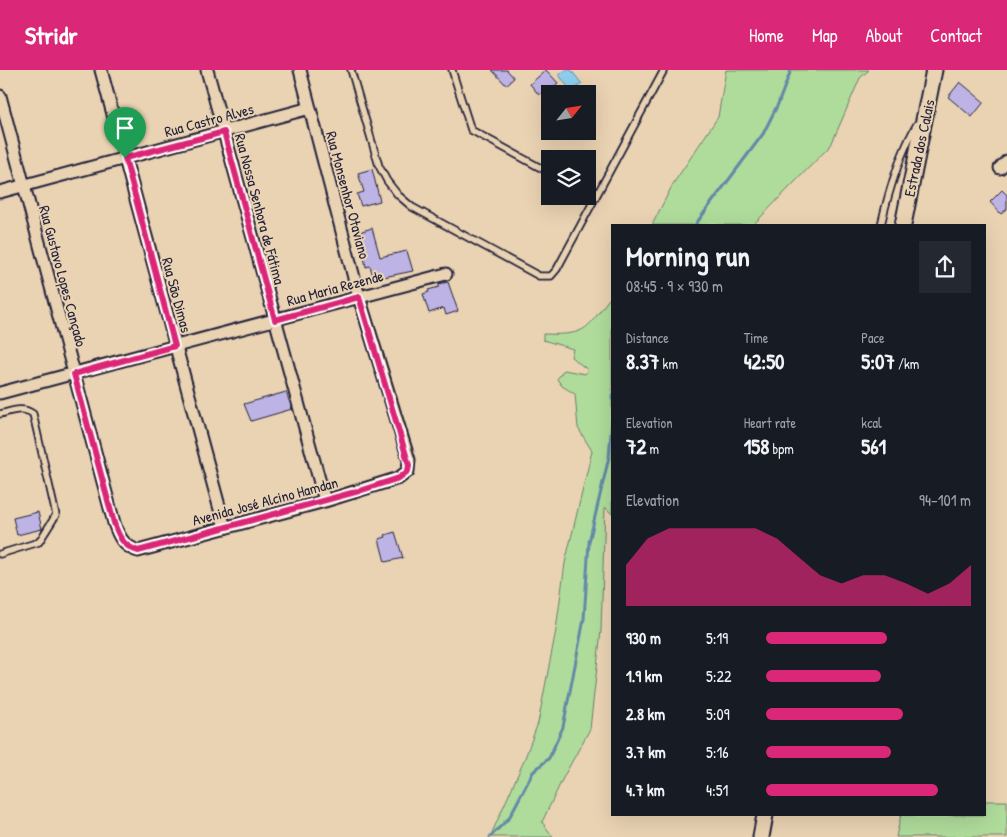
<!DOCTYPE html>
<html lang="en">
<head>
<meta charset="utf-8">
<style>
	:root { --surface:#171b24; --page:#242831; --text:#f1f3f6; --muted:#9ea1a6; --accent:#db2777 }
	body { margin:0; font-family:"Patrick Hand",sans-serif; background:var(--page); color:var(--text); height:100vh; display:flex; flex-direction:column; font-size:19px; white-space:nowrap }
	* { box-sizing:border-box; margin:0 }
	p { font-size:16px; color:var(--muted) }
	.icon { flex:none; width:28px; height:28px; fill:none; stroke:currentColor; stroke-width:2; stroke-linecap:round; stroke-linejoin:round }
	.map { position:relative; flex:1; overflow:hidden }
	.panel { position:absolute; left:611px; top:154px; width:375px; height:592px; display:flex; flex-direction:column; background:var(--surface); border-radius:0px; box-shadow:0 5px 20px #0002 }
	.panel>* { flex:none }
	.needle { width:32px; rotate:60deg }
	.buttons { position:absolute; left:541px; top:15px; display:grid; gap:10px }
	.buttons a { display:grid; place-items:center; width:55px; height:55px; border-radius:0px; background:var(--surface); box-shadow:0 5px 20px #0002; font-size:25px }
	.pin { position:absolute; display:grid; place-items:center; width:42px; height:42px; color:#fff; margin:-51px -21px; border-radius:50% 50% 50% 0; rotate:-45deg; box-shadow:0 0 5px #0007 }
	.pin .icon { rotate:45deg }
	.round { display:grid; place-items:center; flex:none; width:52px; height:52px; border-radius:0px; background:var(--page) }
	.overview { display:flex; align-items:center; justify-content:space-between; height:85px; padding:0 15px }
	h1 { font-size:28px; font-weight:700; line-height:38px }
	.stats { display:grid; grid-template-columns:repeat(3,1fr); gap:8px; height:85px; padding:5px 15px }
	.stats div { display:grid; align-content:center }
	.stats b { font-size:21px; font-weight:700 }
	.stats small { font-size:14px; font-weight:400 }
	.stats p { font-size:14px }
	.chart { height:140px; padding:10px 15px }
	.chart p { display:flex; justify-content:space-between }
	.chart svg { width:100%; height:90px; margin-top:5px; fill:var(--accent); opacity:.7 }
	ul { padding:0 15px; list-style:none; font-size:16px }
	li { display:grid; grid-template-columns:80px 60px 1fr; align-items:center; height:38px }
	li i { height:12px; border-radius:6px; background:var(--accent) }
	header { display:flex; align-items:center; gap:30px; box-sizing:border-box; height:70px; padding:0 25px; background:var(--accent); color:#fff }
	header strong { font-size:24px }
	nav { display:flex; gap:28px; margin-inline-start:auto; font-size:18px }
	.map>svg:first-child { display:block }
	.green { fill:#afdc9b; stroke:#687f6b }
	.water { fill:#8eceef; stroke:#6389a7 }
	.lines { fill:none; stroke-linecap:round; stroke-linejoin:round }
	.stream { stroke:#6389a7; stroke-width:3 }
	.building { fill:#bdb3e5; stroke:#22223b }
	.service-casing { stroke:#22223b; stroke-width:9 }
	.minor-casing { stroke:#22223b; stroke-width:15 }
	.tertiary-casing { stroke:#22223b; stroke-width:19 }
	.service { stroke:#ead3b3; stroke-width:5.5 }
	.minor { stroke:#ead3b3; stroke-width:11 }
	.tertiary { stroke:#ead3b3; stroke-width:15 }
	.route-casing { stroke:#fff; stroke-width:10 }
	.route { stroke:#db2777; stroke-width:6 }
	.labels { text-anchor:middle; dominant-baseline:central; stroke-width:4; stroke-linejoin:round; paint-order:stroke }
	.street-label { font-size:15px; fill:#22223b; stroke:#ead3b3 }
</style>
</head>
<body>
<header>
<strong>Stridr</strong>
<nav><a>Home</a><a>Map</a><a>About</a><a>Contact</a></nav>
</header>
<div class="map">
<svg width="1007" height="767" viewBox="0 0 1007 767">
	<rect width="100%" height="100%" fill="#ead3b3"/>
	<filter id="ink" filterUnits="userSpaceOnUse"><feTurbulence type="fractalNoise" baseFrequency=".02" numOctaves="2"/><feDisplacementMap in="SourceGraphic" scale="10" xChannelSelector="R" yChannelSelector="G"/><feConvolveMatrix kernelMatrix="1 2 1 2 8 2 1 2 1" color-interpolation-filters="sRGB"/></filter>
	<g filter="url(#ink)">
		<path class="green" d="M726,0H869L860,8L831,75L753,155H652L673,114L718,47Z
			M612,225V444L605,437L601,561L590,659L564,706L542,752L553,767H490L523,693L538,653L556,560L565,493L592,381L578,358L575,324L562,316L557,309L564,300L585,304L588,300L571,287L573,279L543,270V264C590,266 586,258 612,225Z
			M985,731H1007V767H896L901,745H985Z"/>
		<path class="water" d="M566,0H571L582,14L571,21L559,5Z"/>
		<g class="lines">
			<path class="stream" d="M695,155L763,64L778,34L791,0
				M612,325V329
				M490,767L509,748L533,702L549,688L563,657L584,549L589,472L609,387L612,349"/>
		</g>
		<path class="building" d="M492,0H507L514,8L506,15Z
			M546,0L558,13L549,21L547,19L539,25L530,14Z
			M960,12L984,32L972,47L948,27Z
			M372,99L380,131L361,136L357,124L364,122L358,103Z
			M1002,120L1007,125V139L1001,144L990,132Z
			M372,158L380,187L407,181L413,201L374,209L370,196L366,197L359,162Z
			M448,212L458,241L446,245L444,238L429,243L423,224L429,222L428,220L439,217V214Z
			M286,322L292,339L251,351L244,334Z
			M38,442L42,459L17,465L13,448Z
			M395,462L403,488L385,492L379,469L386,467L385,465Z"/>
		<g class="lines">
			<g class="service-casing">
				<path id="service" d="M351,0L379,96L387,111L398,125L412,137L539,206H551L557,199L664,0
					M452,0L471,60L550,103
					M588,123L595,128
					M881,155C889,120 899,85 917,54
					M0,344C12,341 23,336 33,344L56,445L39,472L0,484"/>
			</g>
			<g class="minor-casing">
				<path id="minor" d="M101,0L225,458
					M207,0L325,431
					M0,26L114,453C119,467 123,476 138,481L325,431L399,408L408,401L409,390L359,227L300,0
					M1000,98L1007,91
					M0,122L310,38
					M0,323L446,204"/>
			</g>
			<g class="tertiary-casing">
				<path id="tertiary" d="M903,155L934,0
					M761,767L765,745"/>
			</g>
			<use href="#service" class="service"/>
			<use href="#minor" class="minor"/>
			<use href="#tertiary" class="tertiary"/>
		</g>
	</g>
	<g class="lines" filter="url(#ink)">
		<g class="route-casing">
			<path id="route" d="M224,62L275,250L359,227L409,395L408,401L399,408L359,421L138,481C123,476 119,467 114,453L74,304L175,276L125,88Z"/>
		</g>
		<use href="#route" class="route"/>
	</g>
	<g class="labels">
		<g class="street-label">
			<text transform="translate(209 50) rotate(-15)">Rua Castro Alves</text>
			<text transform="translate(919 78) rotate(-78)">Estrada dos Calais</text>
			<text transform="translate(348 125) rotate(75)">Rua Monsenhor Otaviano</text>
			<text transform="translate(260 139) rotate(75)">Rua Nossa Senhora de Fátima</text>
			<text transform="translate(63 206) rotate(75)">Rua Gustavo Lopes Cançado</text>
			<text transform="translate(335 218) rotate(-15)">Rua Maria Rezende</text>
			<text transform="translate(177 225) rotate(75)">Rua São Dimas</text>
			<text transform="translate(265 431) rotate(-15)">Avenida José Alcino Hamdan</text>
		</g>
	</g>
</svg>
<div class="buttons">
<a><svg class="needle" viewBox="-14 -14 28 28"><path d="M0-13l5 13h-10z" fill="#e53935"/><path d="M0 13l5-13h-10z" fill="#9ea1a6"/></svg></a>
<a><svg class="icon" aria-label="layers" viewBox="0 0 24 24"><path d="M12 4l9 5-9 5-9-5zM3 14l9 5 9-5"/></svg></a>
</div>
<div class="pin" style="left:125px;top:88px;background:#1e9e55"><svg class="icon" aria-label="arrive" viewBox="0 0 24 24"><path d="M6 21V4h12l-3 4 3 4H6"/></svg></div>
<section class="panel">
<div class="overview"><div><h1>Morning run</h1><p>08:45 · 9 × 930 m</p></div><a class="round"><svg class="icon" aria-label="share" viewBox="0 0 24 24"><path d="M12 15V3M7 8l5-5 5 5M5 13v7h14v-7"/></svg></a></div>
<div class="stats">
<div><p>Distance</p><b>8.37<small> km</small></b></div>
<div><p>Time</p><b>42:50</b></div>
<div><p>Pace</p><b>5:07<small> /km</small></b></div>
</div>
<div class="stats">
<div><p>Elevation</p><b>72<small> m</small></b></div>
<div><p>Heart rate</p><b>158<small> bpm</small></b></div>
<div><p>kcal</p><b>561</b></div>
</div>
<div class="chart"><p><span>Elevation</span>94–101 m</p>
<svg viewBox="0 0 160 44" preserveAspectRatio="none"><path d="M0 44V24L10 11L20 6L30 6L40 6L50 6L60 6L70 11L80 20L90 29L100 33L110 29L120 29L130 33L140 38L150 33L160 24V44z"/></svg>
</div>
<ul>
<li><b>930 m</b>5:19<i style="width:59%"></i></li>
<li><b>1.9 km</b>5:22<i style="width:56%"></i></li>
<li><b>2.8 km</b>5:09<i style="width:67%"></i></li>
<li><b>3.7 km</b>5:16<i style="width:61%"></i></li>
<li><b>4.7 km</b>4:51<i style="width:84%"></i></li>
</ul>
</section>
</div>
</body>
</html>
